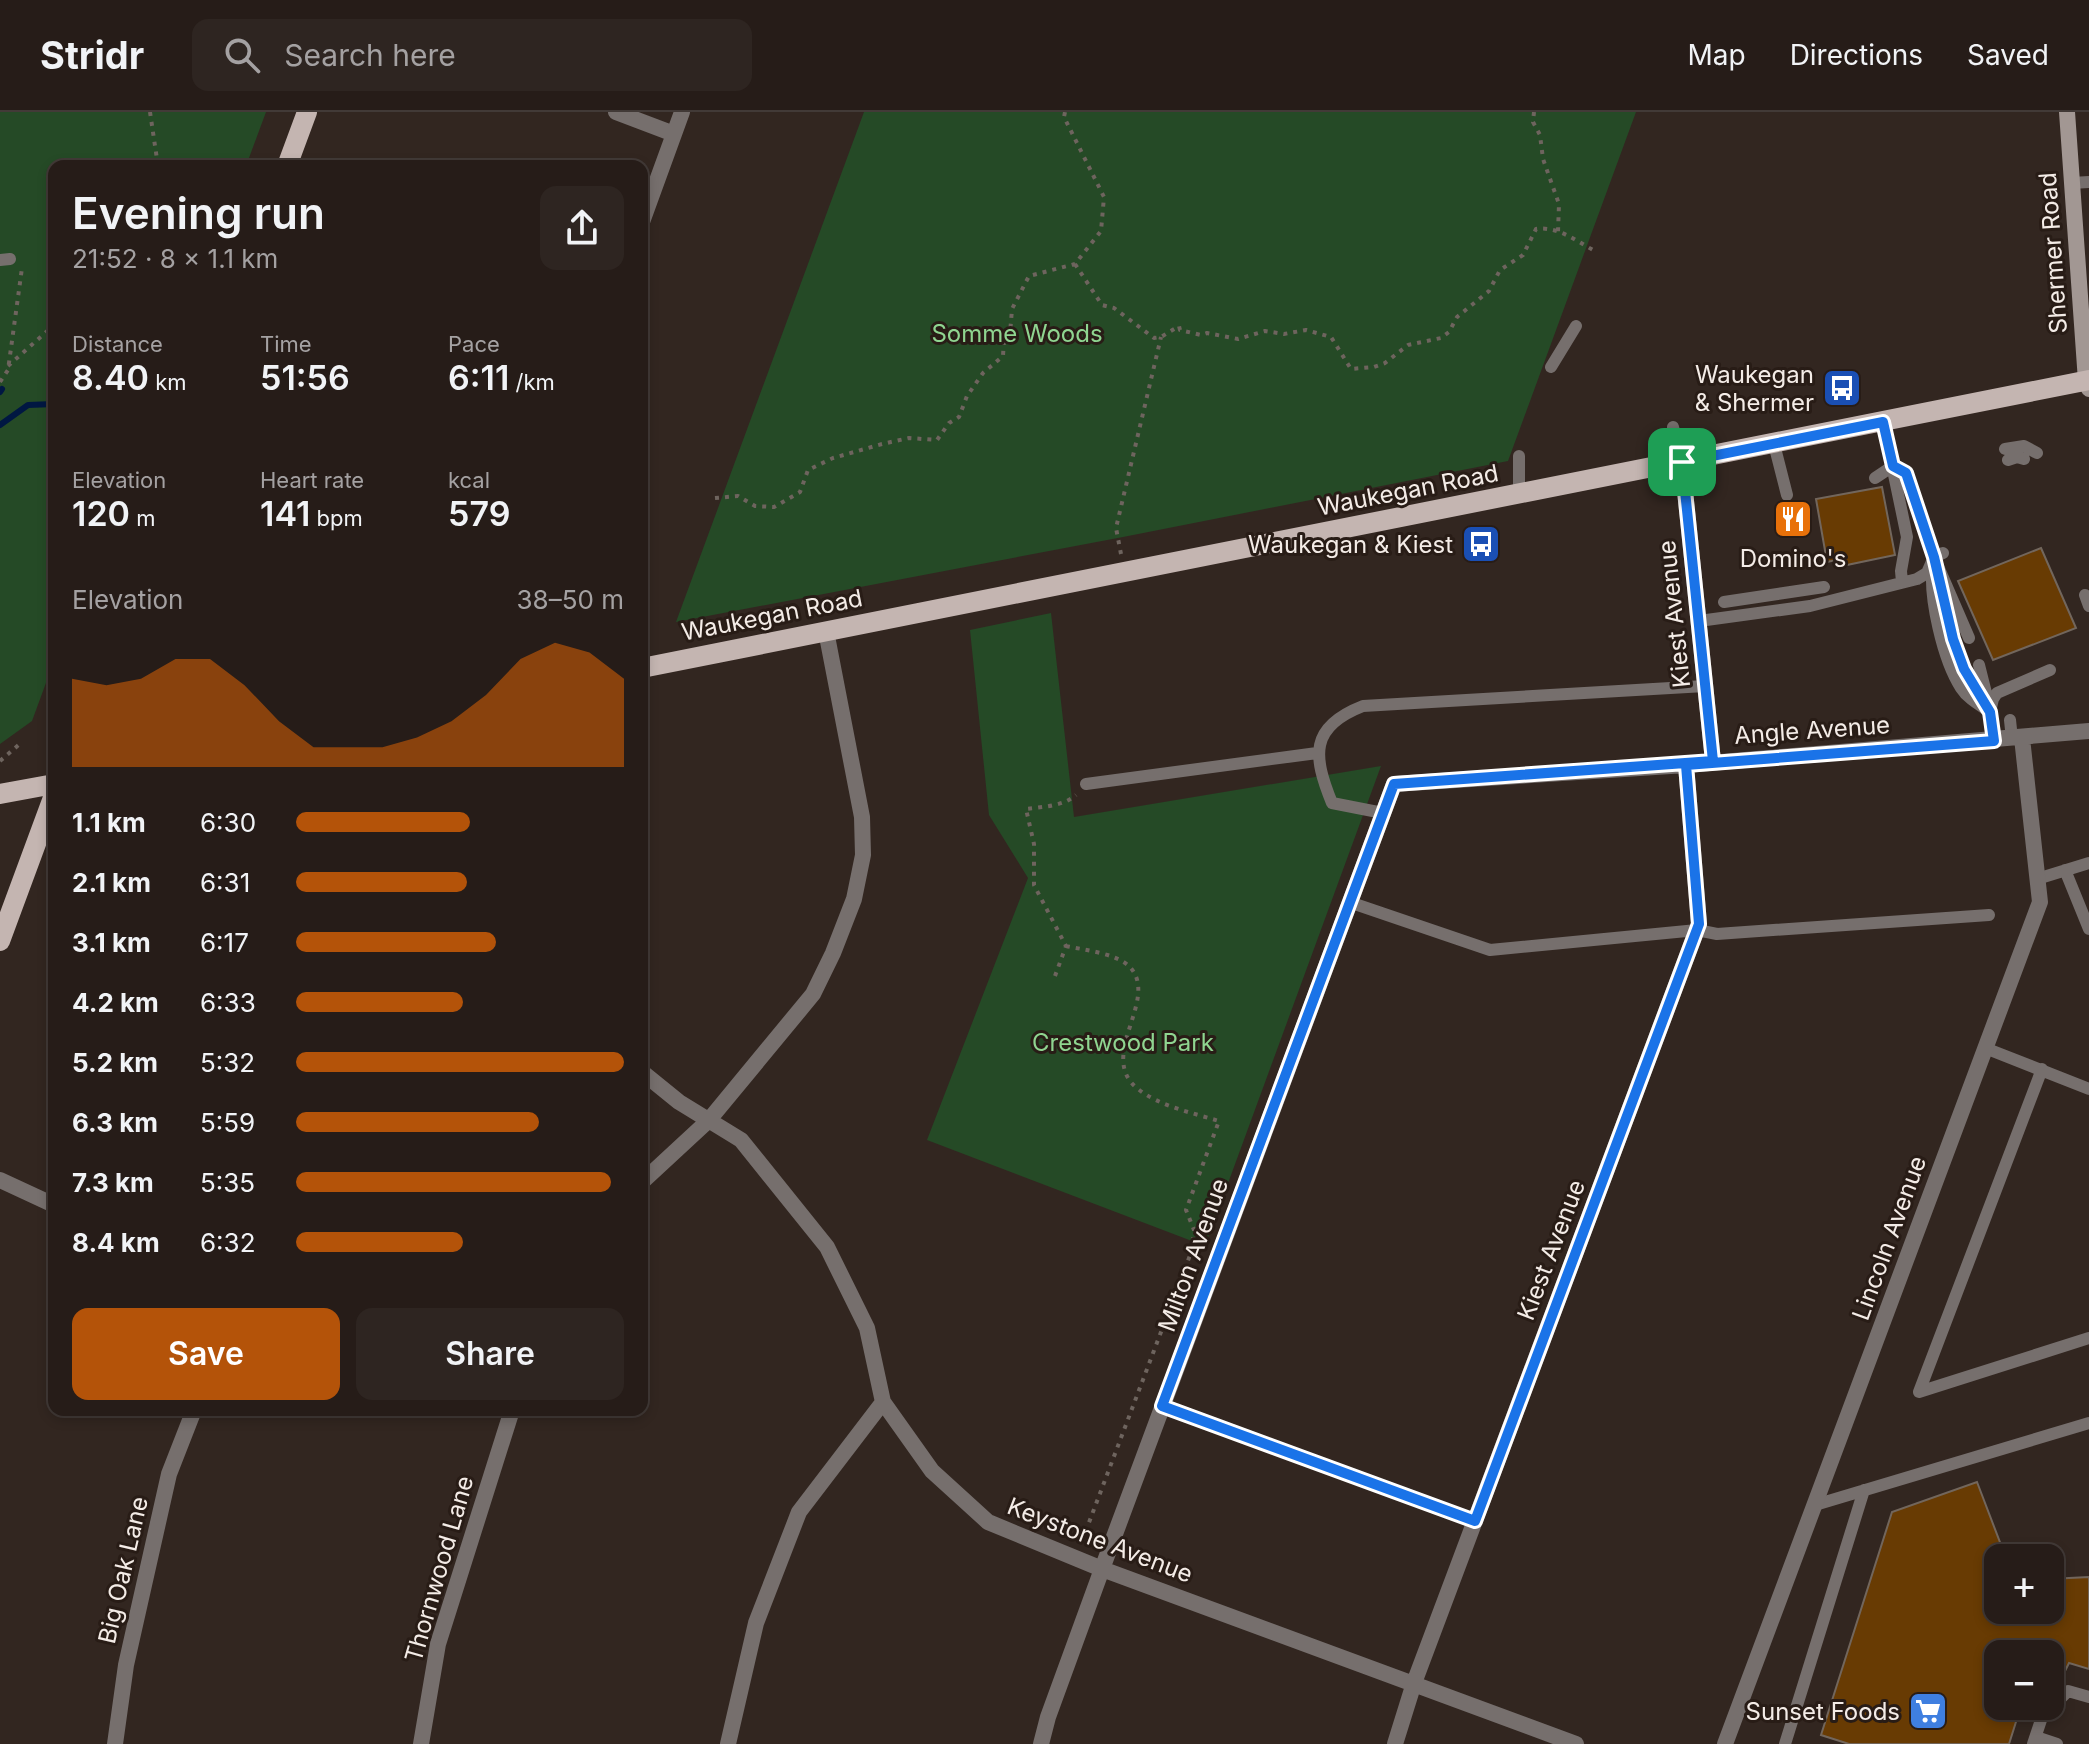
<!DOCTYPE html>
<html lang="en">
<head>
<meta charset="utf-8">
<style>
	:root { --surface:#261c18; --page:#2e2521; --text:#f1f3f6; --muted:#a4a1a2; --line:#423a37; --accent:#b45309 }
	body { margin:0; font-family:Inter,sans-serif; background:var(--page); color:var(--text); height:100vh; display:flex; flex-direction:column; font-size:30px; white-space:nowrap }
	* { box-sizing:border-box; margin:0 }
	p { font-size:26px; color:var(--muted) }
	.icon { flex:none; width:44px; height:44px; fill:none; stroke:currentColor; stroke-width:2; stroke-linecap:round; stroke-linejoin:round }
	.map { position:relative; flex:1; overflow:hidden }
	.sheet { position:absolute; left:48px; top:48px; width:600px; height:1256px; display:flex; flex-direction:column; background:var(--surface); border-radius:16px; box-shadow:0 4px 12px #0003,0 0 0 2px var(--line) }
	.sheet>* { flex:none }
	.tools { position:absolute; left:1984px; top:1432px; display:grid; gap:16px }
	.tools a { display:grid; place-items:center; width:80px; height:80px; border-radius:16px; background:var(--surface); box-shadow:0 4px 12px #0003,0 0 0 2px var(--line); font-size:40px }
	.pin { position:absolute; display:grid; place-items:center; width:68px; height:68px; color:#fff; margin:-34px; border-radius:16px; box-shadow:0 4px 12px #0006 }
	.round { display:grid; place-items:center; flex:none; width:84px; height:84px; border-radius:16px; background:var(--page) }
	.headline { display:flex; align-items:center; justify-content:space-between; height:136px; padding:0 24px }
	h1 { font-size:44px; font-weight:600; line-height:60px }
	.figures { display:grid; grid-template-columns:repeat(3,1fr); gap:12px; height:136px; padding:8px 24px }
	.figures div { display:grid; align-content:center }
	.figures b { font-size:34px; font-weight:600 }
	.figures small { font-size:22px; font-weight:400 }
	.figures p { font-size:22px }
	.chart { height:224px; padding:16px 24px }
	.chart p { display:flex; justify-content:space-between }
	.chart svg { width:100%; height:144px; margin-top:8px; fill:var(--accent); opacity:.7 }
	.button { display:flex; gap:16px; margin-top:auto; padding:16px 24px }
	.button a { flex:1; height:92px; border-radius:16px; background:var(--accent); color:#fff; font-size:32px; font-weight:600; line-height:92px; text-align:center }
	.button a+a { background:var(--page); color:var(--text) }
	ul { padding:0 24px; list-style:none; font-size:26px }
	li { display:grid; grid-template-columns:128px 96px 1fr; align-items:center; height:60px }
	li i { height:20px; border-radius:10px; background:var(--accent) }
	header { display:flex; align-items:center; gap:48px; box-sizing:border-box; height:112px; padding:0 40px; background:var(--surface); border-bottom:2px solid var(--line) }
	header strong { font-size:38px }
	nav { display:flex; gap:44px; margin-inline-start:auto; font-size:28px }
	.search { width:560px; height:72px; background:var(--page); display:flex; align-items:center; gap:20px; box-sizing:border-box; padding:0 28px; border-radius:16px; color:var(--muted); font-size:30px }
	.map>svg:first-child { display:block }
	.green { fill:#254a26 }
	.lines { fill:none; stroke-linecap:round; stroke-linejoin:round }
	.stream { stroke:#001742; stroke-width:6 }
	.building { fill:#683b03; stroke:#72665c; stroke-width:2 }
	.path { stroke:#6e645e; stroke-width:4; stroke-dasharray:4 6; stroke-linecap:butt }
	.service { stroke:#766f6d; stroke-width:12 }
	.minor { stroke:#766f6d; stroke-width:16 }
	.secondary { stroke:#a29793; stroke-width:16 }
	.primary { stroke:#c4b5b1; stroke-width:20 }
	.route-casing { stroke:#fff; stroke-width:16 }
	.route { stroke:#1a73e8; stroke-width:10 }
	.labels { text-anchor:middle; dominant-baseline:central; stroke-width:6; stroke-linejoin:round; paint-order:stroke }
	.street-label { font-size:24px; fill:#f4ece7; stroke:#281c16 }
	.park-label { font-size:24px; fill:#8fd590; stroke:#281c16 }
	.poi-label { font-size:24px; fill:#f4ece7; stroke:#281c16; text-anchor:end }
</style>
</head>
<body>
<header>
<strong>Stridr</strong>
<div class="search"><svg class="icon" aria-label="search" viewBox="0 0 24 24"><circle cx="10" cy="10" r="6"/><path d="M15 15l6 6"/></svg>Search here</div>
<nav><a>Map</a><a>Directions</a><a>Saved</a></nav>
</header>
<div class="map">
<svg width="2089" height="1632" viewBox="0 0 2089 1632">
	<rect width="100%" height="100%" fill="#322620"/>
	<path class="green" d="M0,0H266L246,54H54V549L32,609L0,632Z
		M864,0H1636L1508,349L1123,425L676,510Z
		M1051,501L1074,705L1381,654L1205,1134L927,1028L1028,766L989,703L970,518Z"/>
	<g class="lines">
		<path class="stream" d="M0,280L2,277
			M0,313L28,293L54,292"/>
	</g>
	<path class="building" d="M1882,375L1895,443L1842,454L1840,447L1827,450L1816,387Z
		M2041,436L2076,516L1993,548L1958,469Z
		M1977,1370L2006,1446H1998V1498H2050V1467L2089,1465V1557L2069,1551L2064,1561L2050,1557V1542H1998V1594H2021L2009,1632H1849L1821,1623L1892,1400Z"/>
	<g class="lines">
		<path class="path" d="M150,0L158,54
			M1534,0L1533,10L1540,23L1543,47L1559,92L1558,120
			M1075,152L1102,193L1114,196L1154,226L1161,225L1179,214L1180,218L1201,223L1207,221L1238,227L1265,219L1284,222L1306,218L1331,225L1351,257L1374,255L1385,251L1408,233L1441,226L1449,220L1457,205L1489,179L1500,158L1523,143L1536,117C1557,114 1575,128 1593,138
			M8,254L54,213
			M0,270L8,258L22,156
			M715,386L738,384L755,394L774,395L800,380L808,358L833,346L882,332L909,326L937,328L949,311L959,305L967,284L983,261L1003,244L1004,227L1010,222L1012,197L1029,164L1075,152L1101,119L1104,85L1064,5L1065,0
			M1121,442L1116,416L1161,225
			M0,649L22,630
			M1066,834C1084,838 1116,841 1130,855C1160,888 1096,944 1138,977C1159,994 1193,1001 1219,1009L1186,1098L1194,1118L1192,1138L1082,1429
			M1055,864L1066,834L1034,773V732L1026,697C1042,695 1064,694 1076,683"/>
		<path class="service" d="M2072,71L2089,70
			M0,148L10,147
			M1551,255L1576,214
			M1883,310L1907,425L1901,459L1902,470
			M1673,315L1682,350
			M1774,332L1787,383
			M2005,337L2024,334L2037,341
			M2008,348L2017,345L2024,347
			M1893,354L1906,361L1934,445L1969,526
			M1875,366L1893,354
			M1519,382V344
			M1933,452C1928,484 1943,548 1961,576C1968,587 1980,593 1990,600L1994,629
			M1941,480L1953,527L1964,557L1987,595
			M2085,483L2089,494
			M1724,490L1824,475
			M1699,509L1810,494L1917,467L1927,461L1934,445L1943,441
			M1979,553L1988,589
			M1990,600L1993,587L1997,581L2050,558
			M2010,608L2012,627
			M1086,672L1317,641
			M1383,701L1332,691C1313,644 1309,615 1363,594L1705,574
			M2065,758L2089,817
			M2037,767L2089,751
			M1349,790L1490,838L1697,818L1717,822L1989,803
			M1985,936L2089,977
			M2042,957L1919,1280L2089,1226
			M1162,1294L1475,1409
			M1815,1393L2089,1311
			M2036,1625L2057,1632
			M1785,1632L1864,1378
			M2033,1632L2042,1605L2068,1579L2089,1585"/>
		<path class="minor" d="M616,0L674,22
			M642,110L682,0
			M1682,350L1713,649
			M642,960L679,990L741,1028L827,1135L867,1216L883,1290L932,1359L988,1410L1102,1457L1576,1632
			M0,1068L54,1093
			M642,1070L709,1008L813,882L833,841L854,787L863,743L862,705L826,519
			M115,1632L126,1553L169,1362L194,1298
			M421,1632L438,1532L512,1298
			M728,1632L756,1511L799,1400L883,1290
			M1041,1632L1048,1605L1102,1457L1394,672L1686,653L2089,619
			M1395,1632L1414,1571L1699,812L1686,653
			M1725,1632L2040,790L2022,626"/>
		<path class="secondary" d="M2067,0L2086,269L2089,277"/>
		<path class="primary" d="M287,54L307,0
			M642,556L2089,268
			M0,682L54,672
			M0,829L54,683"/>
	</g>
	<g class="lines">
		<g class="route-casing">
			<path id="route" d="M1682,350L1713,649L1394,672L1162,1294L1475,1409L1699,812L1686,653L1994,629L1990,600L1964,557L1953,527L1934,445L1906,361L1893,354L1883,310L1682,350"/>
		</g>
		<use href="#route" class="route"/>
	</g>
	<defs>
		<g id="bus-square" transform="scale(2)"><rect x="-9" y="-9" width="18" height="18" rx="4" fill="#1a4fb4" stroke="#281c16"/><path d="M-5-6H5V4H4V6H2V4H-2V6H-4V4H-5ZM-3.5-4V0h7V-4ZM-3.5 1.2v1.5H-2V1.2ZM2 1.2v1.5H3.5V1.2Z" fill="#fff"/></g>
		<g id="restaurant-square" transform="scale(2)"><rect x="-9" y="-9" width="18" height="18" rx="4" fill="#e8710a" stroke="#281c16"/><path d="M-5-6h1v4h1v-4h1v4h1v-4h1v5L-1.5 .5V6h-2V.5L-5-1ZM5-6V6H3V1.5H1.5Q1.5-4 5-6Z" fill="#fff"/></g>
		<g id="supermarket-square" transform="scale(2)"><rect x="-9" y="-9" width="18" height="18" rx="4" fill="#3f7fe0" stroke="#281c16"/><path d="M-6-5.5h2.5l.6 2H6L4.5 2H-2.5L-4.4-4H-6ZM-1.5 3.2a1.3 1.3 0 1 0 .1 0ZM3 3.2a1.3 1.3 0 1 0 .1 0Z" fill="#fff"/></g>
	</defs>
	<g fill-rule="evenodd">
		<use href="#bus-square" x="1842" y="276"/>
		<use href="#restaurant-square" x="1793" y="407"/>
		<use href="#bus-square" x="1481" y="432"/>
		<use href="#supermarket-square" x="1928" y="1599"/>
	</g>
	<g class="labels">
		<g class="street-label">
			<text transform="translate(2053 141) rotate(-94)">Shermer Road</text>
			<text transform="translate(1408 378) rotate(-11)">Waukegan Road</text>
			<text transform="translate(1674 502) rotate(-96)">Kiest Avenue</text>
			<text transform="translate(772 503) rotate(-11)">Waukegan Road</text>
			<text transform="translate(1812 618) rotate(-4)">Angle Avenue</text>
			<text transform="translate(1889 1126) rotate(-70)">Lincoln Avenue</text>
			<text transform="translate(1551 1138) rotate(-69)">Kiest Avenue</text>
			<text transform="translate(1193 1143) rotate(-70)">Milton Avenue</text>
			<text transform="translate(1100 1428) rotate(21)">Keystone Avenue</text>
			<text transform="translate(439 1457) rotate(-74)">Thornwood Lane</text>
			<text transform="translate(123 1458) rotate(-77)">Big Oak Lane</text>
		</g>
		<g class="park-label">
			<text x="1017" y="221">Somme Woods</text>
			<text x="1123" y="930">Crestwood Park</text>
		</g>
		<g class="poi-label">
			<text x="1814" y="262">Waukegan<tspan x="1814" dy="28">&amp; Shermer</tspan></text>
			<text x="1453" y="432">Waukegan &amp; Kiest</text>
			<text x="1793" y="446" text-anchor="middle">Domino's</text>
			<text x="1900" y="1599">Sunset Foods</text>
		</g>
	</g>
</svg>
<div class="tools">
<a>+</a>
<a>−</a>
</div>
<div class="pin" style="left:1682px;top:350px;background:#1e9e55"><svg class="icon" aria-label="arrive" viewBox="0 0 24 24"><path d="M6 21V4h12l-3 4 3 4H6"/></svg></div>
<section class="sheet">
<div class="headline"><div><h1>Evening run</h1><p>21:52 · 8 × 1.1 km</p></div><a class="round"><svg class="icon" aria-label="share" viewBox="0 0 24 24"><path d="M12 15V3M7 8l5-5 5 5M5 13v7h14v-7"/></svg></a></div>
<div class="figures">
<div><p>Distance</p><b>8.40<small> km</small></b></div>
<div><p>Time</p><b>51:56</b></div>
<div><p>Pace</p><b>6:11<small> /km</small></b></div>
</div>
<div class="figures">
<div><p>Elevation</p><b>120<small> m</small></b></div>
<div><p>Heart rate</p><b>141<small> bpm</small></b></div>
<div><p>kcal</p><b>579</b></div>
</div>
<div class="chart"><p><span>Elevation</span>38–50 m</p>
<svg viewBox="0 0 160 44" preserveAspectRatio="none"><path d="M0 44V17L10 19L20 17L30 11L40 11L50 19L60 30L70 38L80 38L90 38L100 35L110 30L120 22L130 11L140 6L150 9L160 17V44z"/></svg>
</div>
<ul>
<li><b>1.1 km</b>6:30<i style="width:53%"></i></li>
<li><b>2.1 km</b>6:31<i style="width:52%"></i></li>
<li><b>3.1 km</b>6:17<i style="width:61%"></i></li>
<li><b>4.2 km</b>6:33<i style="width:51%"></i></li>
<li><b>5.2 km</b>5:32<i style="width:100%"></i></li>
<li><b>6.3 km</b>5:59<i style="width:74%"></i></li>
<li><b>7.3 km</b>5:35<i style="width:96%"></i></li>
<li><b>8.4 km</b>6:32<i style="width:51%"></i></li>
</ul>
<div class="button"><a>Save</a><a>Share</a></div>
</section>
</div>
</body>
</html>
